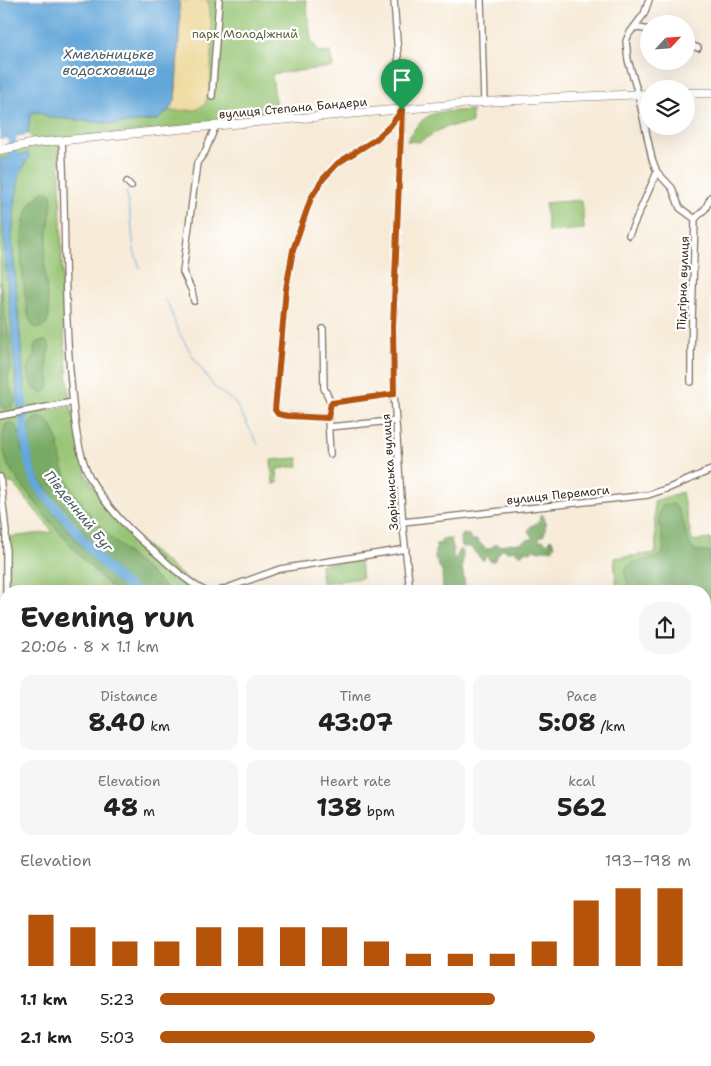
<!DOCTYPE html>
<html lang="en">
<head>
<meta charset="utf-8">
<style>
	:root { --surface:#fff; --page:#f6f6f6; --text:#222; --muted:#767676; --accent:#b45309 }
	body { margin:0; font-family:"Shantell Sans",sans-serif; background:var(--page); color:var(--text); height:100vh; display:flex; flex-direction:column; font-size:19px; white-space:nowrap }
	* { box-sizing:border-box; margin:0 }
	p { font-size:16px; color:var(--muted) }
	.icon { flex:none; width:28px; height:28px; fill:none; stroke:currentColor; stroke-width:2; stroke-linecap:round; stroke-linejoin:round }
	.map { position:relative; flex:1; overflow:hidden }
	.side { position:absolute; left:0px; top:585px; width:711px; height:481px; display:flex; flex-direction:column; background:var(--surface); border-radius:20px 20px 0 0; box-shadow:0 5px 20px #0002 }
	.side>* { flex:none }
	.needle { width:32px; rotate:64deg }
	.buttons { position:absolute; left:640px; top:15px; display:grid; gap:10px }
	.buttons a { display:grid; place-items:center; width:55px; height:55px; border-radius:50%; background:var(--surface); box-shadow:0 5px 20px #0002; font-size:25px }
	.pin { position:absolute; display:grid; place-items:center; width:42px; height:42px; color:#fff; margin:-51px -21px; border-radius:50% 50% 50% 0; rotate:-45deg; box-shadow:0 0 5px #0007 }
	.pin .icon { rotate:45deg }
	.round { display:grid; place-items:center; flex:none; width:52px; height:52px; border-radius:20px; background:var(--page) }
	.overview { display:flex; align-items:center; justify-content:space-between; height:85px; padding:0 20px }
	h1 { font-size:28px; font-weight:700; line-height:38px }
	.figures { display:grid; grid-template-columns:repeat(3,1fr); gap:8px; height:85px; padding:5px 20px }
	.figures div { display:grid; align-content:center; border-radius:12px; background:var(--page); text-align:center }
	.figures b { font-size:25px; font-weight:700 }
	.figures small { font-size:14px; font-weight:400 }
	.figures p { font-size:14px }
	.chart { height:140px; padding:10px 20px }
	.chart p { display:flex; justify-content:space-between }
	.chart svg { width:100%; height:90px; margin-top:5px; stroke:var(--accent); stroke-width:6 }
	ul { padding:0 20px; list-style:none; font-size:16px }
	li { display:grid; grid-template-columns:80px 60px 1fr; align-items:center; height:38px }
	li i { height:12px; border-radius:6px; background:var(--accent) }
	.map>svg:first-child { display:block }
	.green { fill:#96c473; stroke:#687748 }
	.forest { fill:#78aa65; stroke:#5a6a42 }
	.sand { fill:#eeda9e; stroke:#94825e }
	.water { fill:#64a7d9; stroke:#50687c }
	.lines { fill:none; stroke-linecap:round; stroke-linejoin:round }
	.stream { stroke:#64a7d9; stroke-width:1 }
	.river { stroke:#64a7d9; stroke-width:9 }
	.minor-casing { stroke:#7d6e5f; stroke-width:8 }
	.major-casing { stroke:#7d6e5f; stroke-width:9 }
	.minor { stroke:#fff; stroke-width:5.5 }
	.major { stroke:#fff; stroke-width:8 }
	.route-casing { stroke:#fff; stroke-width:10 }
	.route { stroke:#b45309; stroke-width:6 }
	.labels { text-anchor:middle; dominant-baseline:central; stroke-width:4.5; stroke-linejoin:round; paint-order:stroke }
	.park-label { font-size:12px; fill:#5b603c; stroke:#fff }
	.street-label { font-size:12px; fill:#3b2a1e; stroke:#fff }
	.water-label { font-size:14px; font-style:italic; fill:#4b5c69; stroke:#fff }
</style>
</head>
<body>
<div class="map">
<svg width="711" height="1066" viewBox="0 0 711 1066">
	<rect width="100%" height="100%" fill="#fff"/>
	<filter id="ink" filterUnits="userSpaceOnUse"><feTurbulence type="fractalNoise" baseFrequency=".02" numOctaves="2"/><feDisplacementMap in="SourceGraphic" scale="10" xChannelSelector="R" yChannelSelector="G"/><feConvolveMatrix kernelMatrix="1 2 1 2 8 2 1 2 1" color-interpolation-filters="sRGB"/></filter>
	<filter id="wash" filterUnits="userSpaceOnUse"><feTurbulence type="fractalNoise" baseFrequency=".0096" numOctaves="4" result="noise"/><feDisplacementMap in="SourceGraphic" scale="20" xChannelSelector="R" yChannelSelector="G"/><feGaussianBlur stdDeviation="1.12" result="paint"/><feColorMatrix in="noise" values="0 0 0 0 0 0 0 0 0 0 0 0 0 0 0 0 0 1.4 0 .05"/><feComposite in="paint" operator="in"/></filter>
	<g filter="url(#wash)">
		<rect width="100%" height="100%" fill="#f7ebd8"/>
		<path class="green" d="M207,0H306L311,40L320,53L330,52L333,67L272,74L277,118L35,141L28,134L30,115L34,112L41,113L48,117L115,124L158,120L167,111L195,110L210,89L212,33Z
			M472,110V123L445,127L419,142L407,141C426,107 437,113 472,110Z
			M59,143L64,335L70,401L0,414V152Z
			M582,200L584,229L548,232L545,203Z
			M71,405L87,477L133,535L201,591H9L8,537L53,532L13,483L3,484L0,459V418Z
			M298,458L299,466L277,469L278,483L273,484L271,460Z
			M682,492L692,541L711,539V786L705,789V591H617L614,558L656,553L654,501Z
			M360,559L362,578L322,583L320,565Z
			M6,830V1060H366L367,1066H2Z"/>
		<path class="forest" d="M48,190L51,193L52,203L44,259L49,317L46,325L39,328L34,327L30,320L27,310C24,277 8,206 48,190Z
			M0,282L10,342L11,366L8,378L15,401L13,406L7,409L2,408L0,405Z
			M41,341H46L50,347C44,365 48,366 50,383L47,390L42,393C32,389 29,380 27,370L34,355L35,344Z
			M37,417L45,418C60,432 58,452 64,471C66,479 71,488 76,495C89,515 106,534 124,550C139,564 155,576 169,591H141L121,577L102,557L75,520L45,487L37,475L33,464L30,445L29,429L30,423Z
			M11,422L17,427L21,436V447L26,464L33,482L40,496L79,543L112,578L130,591C126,591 122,592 118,591C102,587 17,483 8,465C3,453 0,435 6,424Z
			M674,504C685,517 684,534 692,549L703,552H711V782L705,785V591H630L624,572C632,557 649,562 662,555C668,539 652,519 663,505Z
			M542,514C547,520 546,528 544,535L539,538V542L543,540L548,544L551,539L555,545L552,550L548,549L539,551L534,549L531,552L524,551L522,554H518L513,550L507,552L504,549L501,550L494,561H490L487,556L485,557L484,560H482L470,547H463L461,545L460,537L463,534L469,535L472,540H477L486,549H489L496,544L501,546C507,542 512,544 519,543C524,542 527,539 532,539L533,537L528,531L531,526L539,522L540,516Z
			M442,539H451C454,547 452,553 454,559L457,557L458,551L461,549L463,553L462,567L466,591H443L442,572L435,558V550L437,549L435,545L438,543L441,545V541Z
			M111,1060H159L160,1066H111Z
			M209,1060H300L298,1066H214Z"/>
		<path class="sand" d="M179,0H207L211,21L212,47L210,89L205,104L195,110L167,111L175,100L176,88L180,20Z"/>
		<path class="water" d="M0,0H179L180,20L175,100L171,108L158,120L115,124L48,117L41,113L34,112L30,115L28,134L0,139Z
			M28,153L29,157L20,174L16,197L12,239L26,406L18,407L3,233L0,159Z"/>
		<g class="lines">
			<path class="stream" d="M126,191L131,221L134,250L140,268
				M165,300L169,306L178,331L197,363L214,387L233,401L237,406L258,444
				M23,1060V1066"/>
			<path class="river" d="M11,126L14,168
				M22,395C24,417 24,446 30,467C35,488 53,504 67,520C88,545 108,574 135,591"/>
		</g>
	</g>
	<g filter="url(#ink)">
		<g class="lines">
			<g class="minor-casing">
				<path id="minor" d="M394,0L402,110L393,327L394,394L403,527L410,591
					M481,0L484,102
					M649,0L644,14L629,34L626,41L628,60L638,94L652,159L657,172L672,188L680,208L695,219L691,353V382
					M634,27L649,30
					M686,43L698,48
					M212,96L219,0
					M62,140C66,221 63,302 71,382C74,414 76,449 90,478C105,506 133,534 157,554C172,567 187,582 205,591
					M127,182L131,186
					M695,219L705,209L711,197
					M629,235L657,172
					M194,301L192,291L183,272L197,163L205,152L216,125
					M323,329L324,388L331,403
					M394,394L331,403L328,418L282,415L275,410L286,289L293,250L311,198L323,179L339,163L376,139L390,126L401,111
					M0,416L73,402
					M328,418L330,454
					M329,427L392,421
					M0,477L6,532V591
					M403,522L648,495L669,488L711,470
					M219,591L280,569L406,549
					M500,1060L502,1066
					M0,1066L6,632"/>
			</g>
			<g class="major-casing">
				<path id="major" d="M686,93H711
					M0,150L35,143L200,127L484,102L570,97L649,94
					M0,828H6
					M705,927H711"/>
			</g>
			<use href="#minor" class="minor"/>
			<use href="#major" class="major"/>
		</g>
	</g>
	<g class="lines" filter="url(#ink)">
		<g class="route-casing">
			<path id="route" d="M402,110L393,327L394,394L331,403L328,418L288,416L278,414L275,410L286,289L293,250L311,198L323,179L338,163L376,139L390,126Z"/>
		</g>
		<use href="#route" class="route"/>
	</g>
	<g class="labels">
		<g class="park-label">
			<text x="245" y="34">парк Молодіжний</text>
		</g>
		<g class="street-label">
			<text transform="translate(293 108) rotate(-5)">вулиця Степана Бандери</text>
			<text transform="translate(683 283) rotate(-88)">Підгірна вулиця</text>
			<text transform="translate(390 472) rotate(-94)">Зарічанська вулиця</text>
			<text transform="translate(558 495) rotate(-6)">вулиця Перемоги</text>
		</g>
		<g class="water-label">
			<text x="109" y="54">Хмельницьке<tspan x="109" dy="16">водосховище</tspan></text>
			<text transform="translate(79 511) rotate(51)">Південний Буг</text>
		</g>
	</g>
</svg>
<div class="buttons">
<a><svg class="needle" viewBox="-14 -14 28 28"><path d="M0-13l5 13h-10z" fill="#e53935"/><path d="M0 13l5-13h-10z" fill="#767676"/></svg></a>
<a><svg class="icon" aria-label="layers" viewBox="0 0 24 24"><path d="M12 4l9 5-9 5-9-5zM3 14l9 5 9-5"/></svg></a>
</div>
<div class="pin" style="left:402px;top:110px;background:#1e9e55"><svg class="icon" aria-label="arrive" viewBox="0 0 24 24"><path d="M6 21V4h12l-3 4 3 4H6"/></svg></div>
<section class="side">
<div class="overview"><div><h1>Evening run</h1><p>20:06 · 8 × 1.1 km</p></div><a class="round"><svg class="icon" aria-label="share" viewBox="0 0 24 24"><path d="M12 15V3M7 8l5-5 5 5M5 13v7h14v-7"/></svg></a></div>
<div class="figures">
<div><p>Distance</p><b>8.40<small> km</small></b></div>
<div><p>Time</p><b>43:07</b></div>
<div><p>Pace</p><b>5:08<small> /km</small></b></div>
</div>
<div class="figures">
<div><p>Elevation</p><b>48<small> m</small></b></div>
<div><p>Heart rate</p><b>138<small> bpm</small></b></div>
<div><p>kcal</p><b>562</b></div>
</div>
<div class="chart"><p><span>Elevation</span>193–198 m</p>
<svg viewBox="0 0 160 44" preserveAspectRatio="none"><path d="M5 44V19M15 44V25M25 44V32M35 44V32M45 44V25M55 44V25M65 44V25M75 44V25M85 44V32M95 44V38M105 44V38M115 44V38M125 44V32M135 44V12M145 44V6M155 44V6"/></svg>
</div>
<ul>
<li><b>1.1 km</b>5:23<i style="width:63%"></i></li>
<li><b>2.1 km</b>5:03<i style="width:82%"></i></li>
</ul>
</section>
</div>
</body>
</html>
